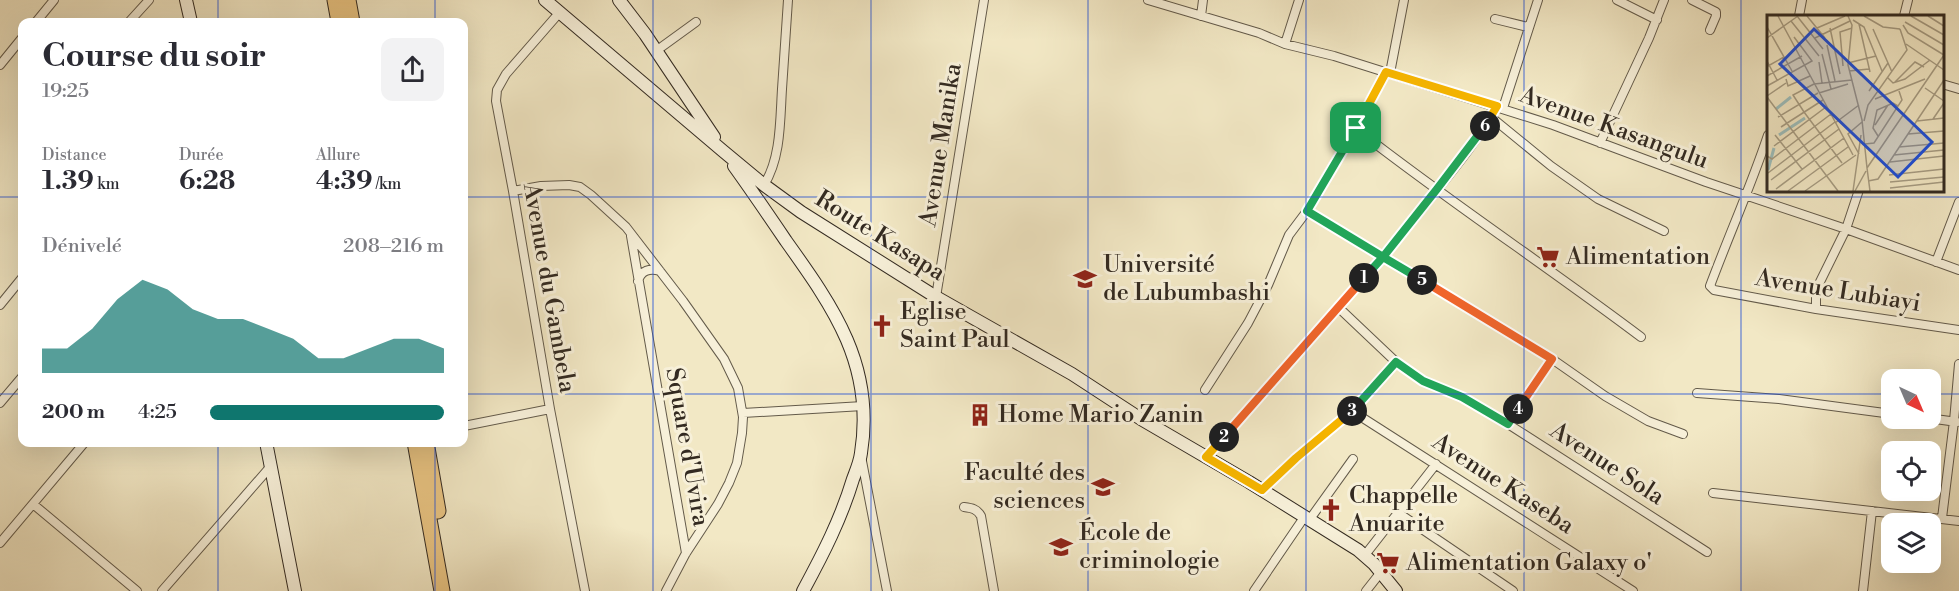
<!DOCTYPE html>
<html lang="fr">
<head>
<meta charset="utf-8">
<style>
	:root { --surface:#fff; --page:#f2f2f3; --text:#2b2b33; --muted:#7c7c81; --accent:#0f766e }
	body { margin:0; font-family:"Libre Bodoni",serif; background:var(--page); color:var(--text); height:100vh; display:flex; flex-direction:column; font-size:22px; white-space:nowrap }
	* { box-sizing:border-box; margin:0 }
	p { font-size:20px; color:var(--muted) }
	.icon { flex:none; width:33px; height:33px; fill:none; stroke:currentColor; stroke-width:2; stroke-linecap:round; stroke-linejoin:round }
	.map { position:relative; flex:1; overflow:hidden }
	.details { position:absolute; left:18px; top:18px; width:450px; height:429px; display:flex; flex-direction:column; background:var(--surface); border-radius:12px; box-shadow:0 6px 24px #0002 }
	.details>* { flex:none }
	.needle { width:39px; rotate:136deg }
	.controls { position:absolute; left:1881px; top:369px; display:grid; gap:12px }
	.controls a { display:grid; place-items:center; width:60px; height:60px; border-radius:12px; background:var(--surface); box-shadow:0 6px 24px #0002; font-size:30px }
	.pin { position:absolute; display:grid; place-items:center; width:51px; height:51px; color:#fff; margin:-26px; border-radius:12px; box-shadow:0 3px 9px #0006 }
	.km { position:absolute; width:30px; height:30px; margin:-15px; border-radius:50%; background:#222; color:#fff; font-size:16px; line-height:30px; text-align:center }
	.round { display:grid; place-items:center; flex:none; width:63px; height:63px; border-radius:12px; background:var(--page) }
	.overview { display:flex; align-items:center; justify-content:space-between; height:102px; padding:0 24px }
	h1 { font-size:33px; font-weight:800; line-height:45px }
	.figures { display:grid; grid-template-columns:repeat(3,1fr); gap:9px; height:102px; padding:6px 24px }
	.figures div { display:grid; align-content:center }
	.figures b { font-size:26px; font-weight:800 }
	.figures small { font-size:16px; font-weight:400 }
	.figures p { font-size:16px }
	.chart { height:168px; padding:12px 24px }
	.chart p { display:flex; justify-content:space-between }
	.chart svg { width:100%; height:108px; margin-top:6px; fill:var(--accent); opacity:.7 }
	ul { padding:0 24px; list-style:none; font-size:20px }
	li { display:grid; grid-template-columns:96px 72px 1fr; align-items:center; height:45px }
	li i { height:15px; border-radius:8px; background:var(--accent) }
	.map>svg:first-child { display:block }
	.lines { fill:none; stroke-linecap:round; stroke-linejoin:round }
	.street-casing { stroke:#635a4a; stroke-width:10 }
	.secondary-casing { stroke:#332a21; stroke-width:14 }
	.highway-casing { stroke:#332a21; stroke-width:17 }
	.street { stroke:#f7f0d9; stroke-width:8 }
	.secondary { stroke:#f7f0d9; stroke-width:12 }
	.highway { stroke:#e9c482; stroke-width:15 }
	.split-1-casing { stroke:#fff; stroke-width:12 }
	.split-2-casing { stroke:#fff; stroke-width:12 }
	.split-3-casing { stroke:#fff; stroke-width:12 }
	.split-4-casing { stroke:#fff; stroke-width:12 }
	.split-5-casing { stroke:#fff; stroke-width:12 }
	.split-6-casing { stroke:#fff; stroke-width:12 }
	.split-7-casing { stroke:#fff; stroke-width:12 }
	.split-1 { stroke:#22a559; stroke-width:8 }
	.split-2 { stroke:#f0652b; stroke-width:8 }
	.split-3 { stroke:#f5b400; stroke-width:8 }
	.split-4 { stroke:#22a559; stroke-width:8 }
	.split-5 { stroke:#f0652b; stroke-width:8 }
	.split-6 { stroke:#22a559; stroke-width:8 }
	.split-7 { stroke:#f5b400; stroke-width:8 }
	.grid { fill:none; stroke:#1d4ed8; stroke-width:1.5; stroke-opacity:0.55 }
	.labels { text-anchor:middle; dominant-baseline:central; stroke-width:6; stroke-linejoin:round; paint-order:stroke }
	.street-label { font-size:24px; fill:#332a21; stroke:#f7f0d9 }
	.poi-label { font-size:24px; fill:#332a21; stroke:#f7f0d9; text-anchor:start }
	.inset-river { fill:none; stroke:#9dbfbd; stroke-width:3 }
	.inset-road { fill:none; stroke:#a69c83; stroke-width:1.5 }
	.view { fill:#1d4ed8; fill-opacity:0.15; stroke:#1d4ed8; stroke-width:3 }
	.inset-edge { fill:none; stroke:#332a21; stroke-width:3 }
</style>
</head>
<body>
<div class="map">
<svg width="1959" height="591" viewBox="0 0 1959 591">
	<rect width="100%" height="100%" fill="#f2e8c5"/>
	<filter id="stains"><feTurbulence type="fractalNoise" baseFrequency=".00333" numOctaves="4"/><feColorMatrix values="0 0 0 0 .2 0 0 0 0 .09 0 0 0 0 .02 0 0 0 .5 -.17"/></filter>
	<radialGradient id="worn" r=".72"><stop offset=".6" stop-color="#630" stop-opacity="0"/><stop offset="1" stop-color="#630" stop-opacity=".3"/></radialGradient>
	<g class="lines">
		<g class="street-casing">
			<path id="street" d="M1148,0L1259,33L1285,44L1334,56L1553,125L1706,182L1846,229L1959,270
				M1617,0L1657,20
				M1692,0L1716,12V16L1710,30
				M560,12L506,74L497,90L496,101L513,191L550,409L585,591
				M1201,16L1203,0
				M1799,16L1802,0
				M1904,16L1908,0
				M1495,19L1528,27
				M36,22L54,0
				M129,22L149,0
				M1285,44L1299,0
				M656,51L696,22
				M0,65L22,38
				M1390,73L1404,0
				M1942,84L1959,89
				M1503,108L1538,0
				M1491,117L1551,166L1598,199L1664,231
				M1355,128C1448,201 1547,266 1641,337
				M1768,135C1751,186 1729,235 1710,286L1714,290L1816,309L1959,330
				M1600,143L1649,38L1664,0
				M764,185C781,158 780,121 782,89C784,59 786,30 788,0
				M513,191L541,186L569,185L580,187L591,195L626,227L683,301L724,359L738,388L743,417L742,433L737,463L729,483L718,504L686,553L666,591
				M1307,211L1552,359L1605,396L1648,421L1683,434
				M631,236L686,553
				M1936,262L1959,202
				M638,281C641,270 650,268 660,271
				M936,297L984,0
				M0,305L22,278
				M1339,308L1396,362L1423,381L1462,397L1508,424L1707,552
				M1816,309V290L1846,229L1859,190
				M1205,390L1248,323L1268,285L1289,235L1307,211L1355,128L1386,72
				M1697,393L1779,399L1892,414
				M0,403L22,377
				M1352,411L1633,591
				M743,413L863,406
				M1928,418L1957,422
				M1508,424L1552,359
				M464,426L550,409
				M861,456L887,591
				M1206,457C1275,378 1347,301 1413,220C1442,183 1474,147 1497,106
				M1262,490L1296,458L1352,411L1396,362
				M1713,493L1959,521
				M33,504L137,591
				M964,507C972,508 977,509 981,516L994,591
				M1397,512L1513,591
				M1942,518L1954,421L1959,364
				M1310,519L1353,459
				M0,543L85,442
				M1365,555L1436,464
				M162,591L271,466
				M1254,591L1305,516
				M1366,591L1381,572
				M1863,591L1872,511"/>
		</g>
		<g class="secondary-casing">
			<path id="secondary" d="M186,0L191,22
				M545,0L723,151L764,185L801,212L936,297L1072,374L1141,419L1249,482L1358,550L1374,564L1396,591
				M619,0L645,34L714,137
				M734,166C752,191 769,216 786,241C834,308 875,366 861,453C860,462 856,471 853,479C841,519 823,554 803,591
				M266,442L295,591"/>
		</g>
		<g class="highway-casing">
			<path id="highway" d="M335,0L339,22
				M348,0L352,22
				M415,442L442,591
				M426,442L438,511"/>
		</g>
		<use href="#street" class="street"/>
		<use href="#secondary" class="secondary"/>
		<use href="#highway" class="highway"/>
	</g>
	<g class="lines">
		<g class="split-1-casing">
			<path id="split-1" d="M1356,128L1307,211L1383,257L1364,278"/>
		</g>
		<g class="split-2-casing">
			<path id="split-2" d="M1224,437L1364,278"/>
		</g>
		<g class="split-3-casing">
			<path id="split-3" d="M1224,437L1206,457L1262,490L1296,458L1352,411"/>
		</g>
		<g class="split-4-casing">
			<path id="split-4" d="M1352,411L1396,362L1423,381L1462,397L1508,424L1518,409"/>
		</g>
		<g class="split-5-casing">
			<path id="split-5" d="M1422,280L1552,359L1518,409"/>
		</g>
		<g class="split-6-casing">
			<path id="split-6" d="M1422,280L1383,257L1437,189L1485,126"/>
		</g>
		<g class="split-7-casing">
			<path id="split-7" d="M1356,128L1386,72L1497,106L1485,126"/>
		</g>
		<use href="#split-1" class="split-1"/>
		<use href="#split-2" class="split-2"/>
		<use href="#split-3" class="split-3"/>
		<use href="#split-4" class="split-4"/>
		<use href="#split-5" class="split-5"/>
		<use href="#split-6" class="split-6"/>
		<use href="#split-7" class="split-7"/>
	</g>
	<path class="grid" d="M218,0V22M435,0V22M653,0V591M871,0V591M1088,0V591M1306,0V591M1524,0V591M1741,0V591M0,197H22M464,197H1959M0,394H22M464,394H1892M1930,394H1959M218,442V591M435,442V591"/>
	<defs>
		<g id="supermarket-bare" transform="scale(1.8)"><path d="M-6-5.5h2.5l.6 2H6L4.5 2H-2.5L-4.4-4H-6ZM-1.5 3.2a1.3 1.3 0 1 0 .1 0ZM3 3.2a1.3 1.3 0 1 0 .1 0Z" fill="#8f2418" stroke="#f7f0d9" stroke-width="2.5" paint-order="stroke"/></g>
		<g id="university-bare" transform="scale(1.8)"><path d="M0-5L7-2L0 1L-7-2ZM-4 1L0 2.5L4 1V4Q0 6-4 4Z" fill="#8f2418" stroke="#f7f0d9" stroke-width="2.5" paint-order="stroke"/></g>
		<g id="church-bare" transform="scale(1.8)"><path d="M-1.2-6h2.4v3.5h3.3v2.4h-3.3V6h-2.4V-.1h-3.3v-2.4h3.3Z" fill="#8f2418" stroke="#f7f0d9" stroke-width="2.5" paint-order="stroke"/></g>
		<g id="building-bare" transform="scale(1.8)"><path d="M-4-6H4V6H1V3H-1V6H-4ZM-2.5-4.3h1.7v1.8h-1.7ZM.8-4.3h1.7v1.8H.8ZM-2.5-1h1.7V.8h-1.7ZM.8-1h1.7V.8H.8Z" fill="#8f2418" stroke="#f7f0d9" stroke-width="2.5" paint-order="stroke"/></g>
	</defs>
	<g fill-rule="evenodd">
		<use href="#supermarket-bare" x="1548" y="257"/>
		<use href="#university-bare" x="1085" y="279"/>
		<use href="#church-bare" x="882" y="326"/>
		<use href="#building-bare" x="980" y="415"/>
		<use href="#university-bare" x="1103" y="487"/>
		<use href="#church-bare" x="1331" y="510"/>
		<use href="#university-bare" x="1061" y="547"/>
		<use href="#supermarket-bare" x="1388" y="563"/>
	</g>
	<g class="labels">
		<g class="street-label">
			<text transform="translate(1614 128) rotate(20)">Avenue Kasangulu</text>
			<text transform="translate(941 145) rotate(-81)">Avenue Manika</text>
			<text transform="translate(880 236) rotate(32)">Route Kasapa</text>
			<text transform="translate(549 288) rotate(80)">Avenue du Gambela</text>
			<text transform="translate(1838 291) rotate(9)">Avenue Lubiayi</text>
			<text transform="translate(687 447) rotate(80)">Square d'Uvira</text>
			<text transform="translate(1607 464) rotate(33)">Avenue Sola</text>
			<text transform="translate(1503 484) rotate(33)">Avenue Kaseba</text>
		</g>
		<g class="poi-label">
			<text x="1566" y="257">Alimentation</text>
			<text x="1103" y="265">Université<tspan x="1103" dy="28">de Lubumbashi</tspan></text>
			<text x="900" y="312">Eglise<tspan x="900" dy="28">Saint Paul</tspan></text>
			<text x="998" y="415">Home Mario Zanin</text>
			<text x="1085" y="473" text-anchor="end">Faculté des<tspan x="1085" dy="28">sciences</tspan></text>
			<text x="1349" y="496">Chappelle<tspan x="1349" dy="28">Anuarite</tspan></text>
			<text x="1079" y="533">École de<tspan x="1079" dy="28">criminologie</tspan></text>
			<text x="1406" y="563">Alimentation Galaxy o'</text>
		</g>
	</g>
	<g transform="translate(1767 15)">
		<rect width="177" height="177" fill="#f2e8c5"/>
		<path class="inset-river" d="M9,94L24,82M12,120L38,103M1,155L7,133"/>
		<path class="inset-road" d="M11,1L86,140M30,1L56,34M40,1L58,23M81,1L85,10L81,50L95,105L100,153M97,1L116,12L133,14M144,1L177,20M161,1L177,11M86,5L97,12L115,56M24,6L52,41M138,7L177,30M92,9L103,57M136,10L141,18L177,40M0,12L25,56M50,13L78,1M63,13L73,59M106,14L125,57M0,23L31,1M48,23L83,6M139,29L177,55M60,30L68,66M55,39L64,74M0,46L10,65M52,47L55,68M81,48L109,41M1,51L17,42M76,51L73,17L85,13M82,56L102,54M0,61L35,41M121,63L126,68L138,64L163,45M19,64L21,71L43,61M128,67L148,47L157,52M47,69L85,65M0,71L45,46L27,22M158,73L177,86M102,76L121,48M52,78L81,69M0,81L19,68M0,82L71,176M108,84L158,64M37,97L75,148M37,97L26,80L47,69M11,102L51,78M166,104L177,88M97,106L101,90L140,35L133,14M150,106L177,103M68,108L92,90M108,110L121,90M14,112L56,85M141,119L177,116M8,120L35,154M111,121L106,113L110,95L126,88L131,91M98,129L107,128L135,85L132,76M7,131L59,92M132,132L177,128M92,139L81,119L95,107M127,140L177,135M0,141L5,144L64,99M123,147L177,141M1,158L68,107M122,160L177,154M4,165L72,114M101,166L111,164L177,65M123,167L177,162M123,173L177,167M9,174L77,123M21,176L81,132M38,176L89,140M86,176L94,120M88,176L99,156M103,176L100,153L177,40"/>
		<path class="view" d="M47,14L165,127L131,162L13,49Z"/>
		<rect width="177" height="177" class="inset-edge"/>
	</g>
	<rect width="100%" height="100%" filter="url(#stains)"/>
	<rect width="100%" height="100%" fill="url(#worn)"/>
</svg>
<div class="controls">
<a><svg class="needle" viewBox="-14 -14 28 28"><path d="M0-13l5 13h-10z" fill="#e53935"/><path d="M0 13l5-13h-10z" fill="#7c7c81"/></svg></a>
<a><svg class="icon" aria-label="locate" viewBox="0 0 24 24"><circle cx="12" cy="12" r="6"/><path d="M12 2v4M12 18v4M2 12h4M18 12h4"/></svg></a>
<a><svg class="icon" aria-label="layers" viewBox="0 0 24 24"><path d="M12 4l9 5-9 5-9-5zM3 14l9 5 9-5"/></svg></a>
</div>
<div class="pin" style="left:1356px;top:128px;background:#1e9e55"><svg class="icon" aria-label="arrive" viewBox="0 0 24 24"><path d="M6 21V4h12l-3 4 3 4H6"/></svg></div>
<b class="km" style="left:1364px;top:278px">1</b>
<b class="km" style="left:1224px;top:437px">2</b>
<b class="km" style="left:1352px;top:411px">3</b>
<b class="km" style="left:1518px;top:409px">4</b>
<b class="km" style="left:1422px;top:280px">5</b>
<b class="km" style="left:1485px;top:126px">6</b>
<section class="details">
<div class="overview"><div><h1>Course du soir</h1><p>19:25</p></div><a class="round"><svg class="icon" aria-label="share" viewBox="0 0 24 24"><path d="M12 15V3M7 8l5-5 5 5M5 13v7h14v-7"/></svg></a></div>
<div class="figures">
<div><p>Distance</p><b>1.39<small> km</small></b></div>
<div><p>Durée</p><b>6:28</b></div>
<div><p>Allure</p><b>4:39<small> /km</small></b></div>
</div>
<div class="chart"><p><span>Dénivelé</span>208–216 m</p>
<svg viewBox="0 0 160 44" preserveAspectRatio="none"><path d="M0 44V34L10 34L20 26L30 14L40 6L50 10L60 18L70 22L80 22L90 26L100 30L110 38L120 38L130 34L140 30L150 30L160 34V44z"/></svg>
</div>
<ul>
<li><b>200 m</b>4:25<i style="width:100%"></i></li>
</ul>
</section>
</div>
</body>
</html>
